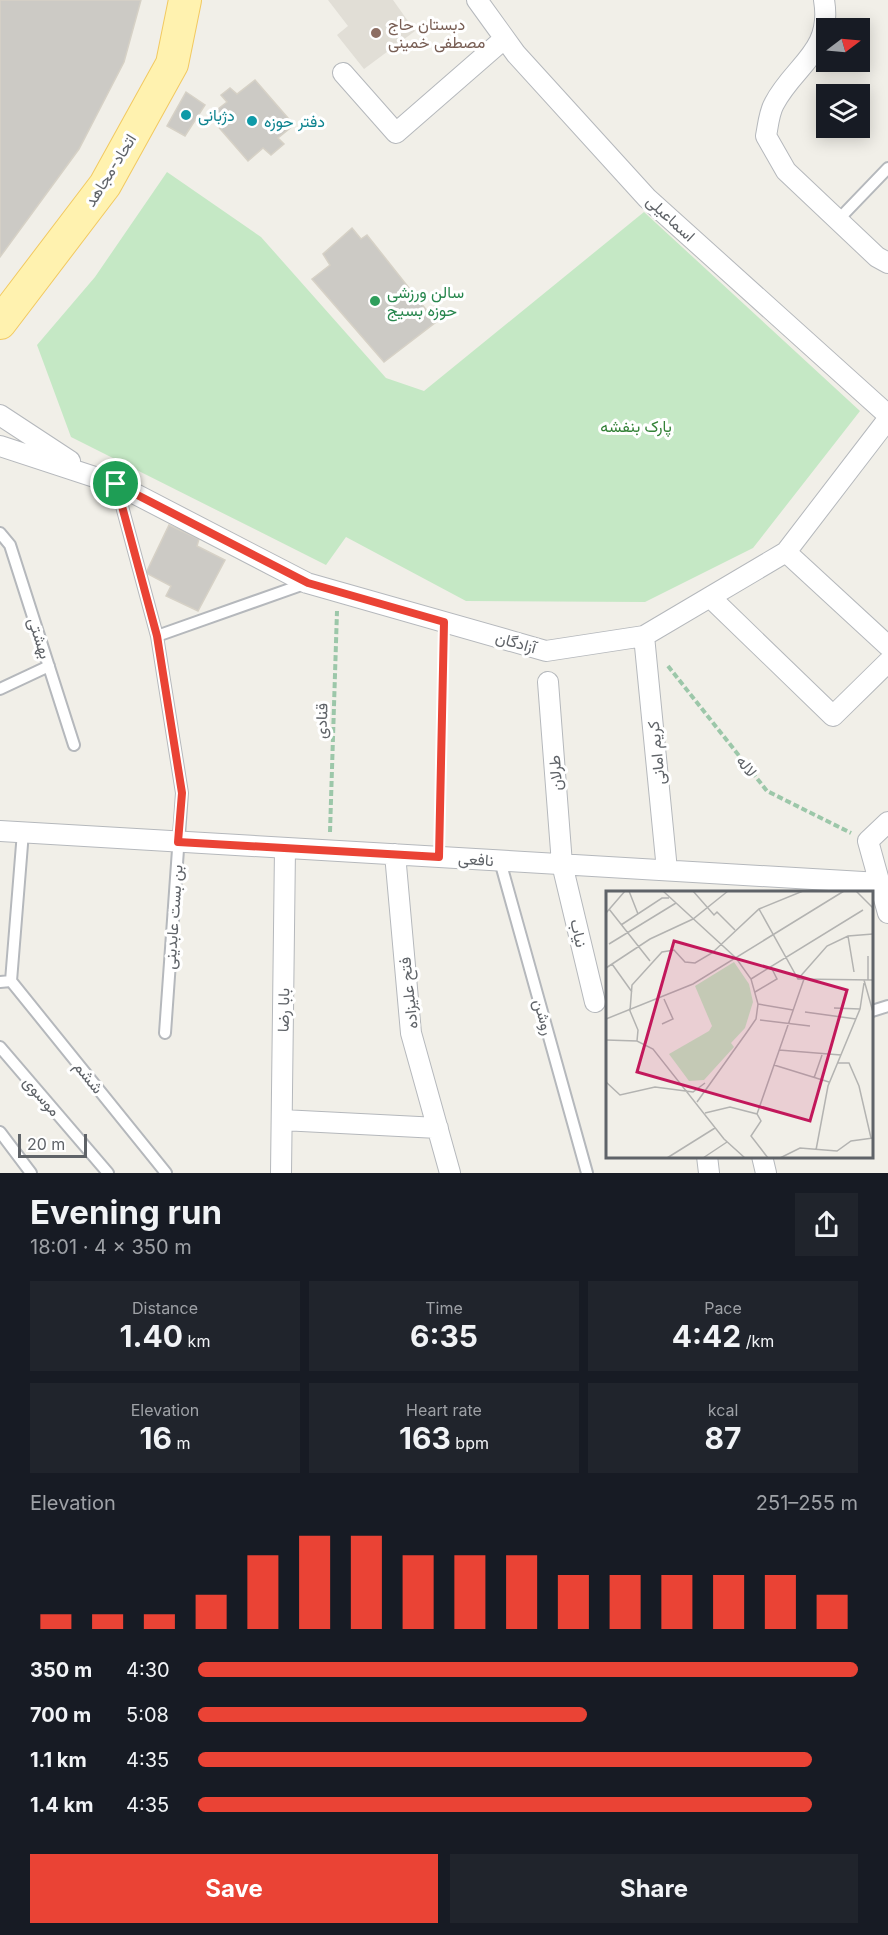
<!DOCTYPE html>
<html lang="en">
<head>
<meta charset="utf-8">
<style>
	:root { --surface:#171b24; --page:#20242c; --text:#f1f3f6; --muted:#9ea1a6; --accent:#ea4335 }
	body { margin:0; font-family:Inter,Vazirmatn,sans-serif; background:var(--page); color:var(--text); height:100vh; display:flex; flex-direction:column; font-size:22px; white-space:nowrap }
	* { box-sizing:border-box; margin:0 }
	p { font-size:20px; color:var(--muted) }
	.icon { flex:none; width:33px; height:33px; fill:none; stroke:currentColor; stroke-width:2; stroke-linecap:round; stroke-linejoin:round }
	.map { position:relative; height:1173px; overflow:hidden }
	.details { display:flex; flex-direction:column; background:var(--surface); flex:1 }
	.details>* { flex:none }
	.needle { width:39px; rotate:74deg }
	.buttons { position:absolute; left:816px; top:18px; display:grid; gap:12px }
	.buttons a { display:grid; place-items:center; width:54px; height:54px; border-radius:0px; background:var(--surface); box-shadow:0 3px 15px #0003; font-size:30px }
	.scale { position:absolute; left:18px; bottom:15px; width:69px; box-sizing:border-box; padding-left:6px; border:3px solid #5f6368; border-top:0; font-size:16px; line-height:21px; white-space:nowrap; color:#5f6368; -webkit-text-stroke:4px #fff; paint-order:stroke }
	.pin { position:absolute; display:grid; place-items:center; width:51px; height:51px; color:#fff; margin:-26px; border:3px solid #fff; border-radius:50%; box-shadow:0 2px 6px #0007 }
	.round { display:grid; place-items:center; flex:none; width:63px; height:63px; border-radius:0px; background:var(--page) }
	.summary { display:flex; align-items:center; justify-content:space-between; height:102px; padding:0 30px }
	h1 { font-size:33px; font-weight:700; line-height:45px }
	.metrics { display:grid; grid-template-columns:repeat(3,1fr); gap:9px; height:102px; padding:6px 30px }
	.metrics div { display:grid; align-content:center; border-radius:0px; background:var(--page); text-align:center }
	.metrics b { font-size:30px; font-weight:700 }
	.metrics small { font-size:16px; font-weight:400 }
	.metrics p { font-size:16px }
	.chart { height:168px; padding:12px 30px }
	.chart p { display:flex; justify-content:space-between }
	.chart svg { width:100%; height:108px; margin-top:6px; stroke:var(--accent); stroke-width:6 }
	.button { display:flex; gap:12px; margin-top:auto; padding:12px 30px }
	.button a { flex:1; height:69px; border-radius:0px; background:var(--accent); color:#fff; font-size:24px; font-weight:700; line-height:69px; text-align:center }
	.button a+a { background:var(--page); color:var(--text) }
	ul { padding:0 30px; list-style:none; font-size:20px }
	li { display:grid; grid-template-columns:96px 72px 1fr; align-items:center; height:45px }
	li i { height:15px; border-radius:8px; background:var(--accent) }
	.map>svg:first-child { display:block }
	.education { fill:#e1ded6 }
	.green { fill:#c5e8c5 }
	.building { fill:#cccac5; stroke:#d6d1c6; stroke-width:1.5 }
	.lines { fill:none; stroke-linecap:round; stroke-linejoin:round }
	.service-casing { stroke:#b5b8bc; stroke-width:14 }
	.minor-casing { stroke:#b5b8bc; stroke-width:22 }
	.primary-casing { stroke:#f2c960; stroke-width:34 }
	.path { stroke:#9cc7a9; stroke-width:4; stroke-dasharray:6 3; stroke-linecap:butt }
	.service { stroke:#fff; stroke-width:10 }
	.minor { stroke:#fff; stroke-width:20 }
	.primary { stroke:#fff2af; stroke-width:32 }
	.route-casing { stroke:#fff; stroke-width:12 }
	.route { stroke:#ea4335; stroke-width:8 }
	.education-dot { fill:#8d6e63; stroke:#fff; stroke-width:2 }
	.culture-dot { fill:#0f9aa8; stroke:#fff; stroke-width:2 }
	.leisure-dot { fill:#2e9e5b; stroke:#fff; stroke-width:2 }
	.labels { text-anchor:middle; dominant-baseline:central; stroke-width:6; stroke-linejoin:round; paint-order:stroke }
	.education-label { font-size:16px; fill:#785e54; stroke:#fff; text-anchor:start }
	.culture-label { font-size:16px; fill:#0d838f; stroke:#fff; text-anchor:start }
	.street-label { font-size:16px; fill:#5f6368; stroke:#fff }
	.leisure-label { font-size:16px; fill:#27864d; stroke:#fff; text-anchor:start }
	.park-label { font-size:16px; fill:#348238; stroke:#fff }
	.inset-road { fill:none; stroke:#b3b3b1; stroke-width:1.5 }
	.view { fill:#c2185b; fill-opacity:0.15; stroke:#c2185b; stroke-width:3 }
	.inset-edge { fill:none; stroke:#5f6368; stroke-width:3 }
</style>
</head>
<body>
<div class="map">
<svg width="888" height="1173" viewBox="0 0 888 1173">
	<rect width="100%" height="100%" fill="#f1efe8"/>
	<path class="education" d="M328,0H393L415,31L364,69L337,35L348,26Z"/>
	<path class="green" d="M167,172L261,237L386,378L424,391L644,212L860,411L753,548L645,602L466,601L346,537L326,565L71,437L37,345L95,277Z"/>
	<path class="building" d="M0,0H141L124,62L79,149L0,257Z
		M255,80L294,125L278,138L284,144L271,155L263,148L248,161L209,116L227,102L221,95L230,88L237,94Z
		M186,92L205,105L185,136L167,126Z
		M352,228L361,239L367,235L436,322L384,362L312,279L330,265L323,254Z
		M169,525L199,539L197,546L225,560L198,611L166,596L171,586L146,573Z"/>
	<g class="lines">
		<g class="service-casing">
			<path id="service" d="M838,220L888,168
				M116,484L157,636L182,793L165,1033
				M0,533L10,545L74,745
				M157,636L307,583
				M0,689L49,666
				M500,861L587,1173
				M11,981L166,1173
				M0,982L11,981L23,832
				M872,1011L888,1006
				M0,1047L108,1173
				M0,1132L31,1173"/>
		</g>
		<g class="minor-casing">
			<path id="minor" d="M477,0L516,54L647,198L888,415
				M824,0C833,52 794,65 774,104C769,113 768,126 766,136L786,171L877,257L888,263
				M343,73L396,133L504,39
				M0,415L70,461
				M0,446L116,484L307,583L546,651L644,636L786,552L888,419
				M786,552L888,646
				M710,597L833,716L888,662
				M644,636L667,870
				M548,682L562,864L595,1002
				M888,822L868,841L888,913
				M0,831L880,883
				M395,854L411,1033L450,1173
				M282,1120L438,1128
				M707,1156L709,1173
				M762,1156L766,1173
				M281,1173L285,848"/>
		</g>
		<g class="primary-casing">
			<path id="primary" d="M0,323L105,185L172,64L185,0"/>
		</g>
		<path class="path" d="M668,666L767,791L851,833
			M330,832L337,611
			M440,837L444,644"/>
		<use href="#service" class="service"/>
		<use href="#minor" class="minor"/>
		<use href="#primary" class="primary"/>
	</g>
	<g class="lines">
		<g class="route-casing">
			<path id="route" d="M116,484L308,583L444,622L439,857L178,842L182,793L157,636Z"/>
		</g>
		<use href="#route" class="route"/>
	</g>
	<circle class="education-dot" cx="376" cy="33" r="6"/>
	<g class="culture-dot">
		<circle cx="186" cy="115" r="6"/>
		<circle cx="252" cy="121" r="6"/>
	</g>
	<circle class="leisure-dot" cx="375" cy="301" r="6"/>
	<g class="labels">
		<g class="education-label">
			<text x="388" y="24">دبستان حاج<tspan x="388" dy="18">مصطفی خمینی</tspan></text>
		</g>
		<g class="culture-label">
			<text x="198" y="115">دژبانی</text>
			<text x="264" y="121">دفتر حوزه</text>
		</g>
		<g class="street-label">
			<text transform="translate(110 170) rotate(-58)">اتحاد-مجاهد</text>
			<text transform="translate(671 218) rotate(43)">اسماعیلی</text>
			<text transform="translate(40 638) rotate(72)">بهشتی</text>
			<text transform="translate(516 642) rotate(16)">آزادگان</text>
			<text transform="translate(321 721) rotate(-88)">قنادی</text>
			<text transform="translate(656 753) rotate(-96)">کریم امانی</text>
			<text transform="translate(747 766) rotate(52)">لاله</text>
			<text transform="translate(555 773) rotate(-94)">طرلان</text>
			<text transform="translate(476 859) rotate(4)">نافعی</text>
			<text transform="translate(173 917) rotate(-86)">بن بست عابدینی</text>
			<text transform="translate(579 933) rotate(77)">نیاب</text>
			<text transform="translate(408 993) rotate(-96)">فتح علیزاده</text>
			<text transform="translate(283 1010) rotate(-89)">بابا رضا</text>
			<text transform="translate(544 1017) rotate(74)">روشن</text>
			<text transform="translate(89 1077) rotate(51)">ششم</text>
			<text transform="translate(42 1096) rotate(49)">موسوی</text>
		</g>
		<g class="leisure-label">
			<text x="387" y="292">سالن ورزشی<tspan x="387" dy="18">حوزه بسیج</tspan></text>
		</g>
		<g class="park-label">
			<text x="636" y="426">پارک بنفشه</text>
		</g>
	</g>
	<g transform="translate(606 891)">
		<rect width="267" height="267" fill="#f1efe8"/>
		<path d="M128,71L143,93L147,111L139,137L125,152L128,156L98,189L83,190L63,163L103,140L106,135L89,95Z" fill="#c5e8c5"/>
		<path class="inset-road" d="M23,0L32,23M57,0L130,67L145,88L152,113L150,128L141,141L91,211M87,0L108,24L111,21L129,39M250,0L267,17M3,18L44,70M153,18L192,88L267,89M0,22L19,0M15,34L56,7H63M242,45L248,81M3,53L70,12M262,65V89M6,73L26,101M0,77L44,48L87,28L122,0M145,88L257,19M192,88L221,55L242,45L267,43M258,89L267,121M149,101L171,88L165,76M152,113L187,119M228,117L254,118M199,121L250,128M0,128L87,93L238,0M154,129L204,135M56,133L67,128L58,108M0,149L31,150L47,158L118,248L139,267M31,150L32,139L24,120L26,94L56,61L68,59L79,71L89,72L106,62L153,18L197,0M173,159L235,164M232,172H243L253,195L265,247M168,174L223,191M208,187L216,164M0,191L14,204L49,196L87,201L99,192M99,222L124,216L151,223L155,230L145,245L162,267M151,223L198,88M210,259L222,195L254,118L258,92M61,267L109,237M97,267L121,251M174,267L194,257L231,260L245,250L267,247"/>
		<path class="view" d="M68,50L241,99L204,230L31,181Z"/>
		<rect width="267" height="267" class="inset-edge"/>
	</g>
</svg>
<div class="buttons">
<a><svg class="needle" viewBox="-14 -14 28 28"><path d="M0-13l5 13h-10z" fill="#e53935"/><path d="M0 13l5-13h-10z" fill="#9ea1a6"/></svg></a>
<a><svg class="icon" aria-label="layers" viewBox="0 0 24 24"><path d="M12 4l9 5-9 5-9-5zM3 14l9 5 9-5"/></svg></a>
</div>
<div class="scale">20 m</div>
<div class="pin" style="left:116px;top:484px;background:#1e9e55"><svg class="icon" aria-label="arrive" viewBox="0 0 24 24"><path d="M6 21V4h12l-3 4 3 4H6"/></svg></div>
</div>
<section class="details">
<div class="summary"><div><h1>Evening run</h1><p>18:01 · 4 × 350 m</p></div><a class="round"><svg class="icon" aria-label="share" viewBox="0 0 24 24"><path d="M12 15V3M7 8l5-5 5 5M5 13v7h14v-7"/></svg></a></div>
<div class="metrics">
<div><p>Distance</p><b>1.40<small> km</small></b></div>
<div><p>Time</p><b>6:35</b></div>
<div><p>Pace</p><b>4:42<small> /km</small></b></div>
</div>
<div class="metrics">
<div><p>Elevation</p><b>16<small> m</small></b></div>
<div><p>Heart rate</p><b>163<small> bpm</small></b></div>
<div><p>kcal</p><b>87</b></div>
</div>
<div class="chart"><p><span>Elevation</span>251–255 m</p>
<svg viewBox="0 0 160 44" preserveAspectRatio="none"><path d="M5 44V38M15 44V38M25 44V38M35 44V30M45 44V14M55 44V6M65 44V6M75 44V14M85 44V14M95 44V14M105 44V22M115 44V22M125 44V22M135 44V22M145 44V22M155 44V30"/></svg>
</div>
<ul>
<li><b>350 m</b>4:30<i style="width:100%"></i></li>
<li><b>700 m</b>5:08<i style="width:59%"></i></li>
<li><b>1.1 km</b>4:35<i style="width:93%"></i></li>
<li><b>1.4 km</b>4:35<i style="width:93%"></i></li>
</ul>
<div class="button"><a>Save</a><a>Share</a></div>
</section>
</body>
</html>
